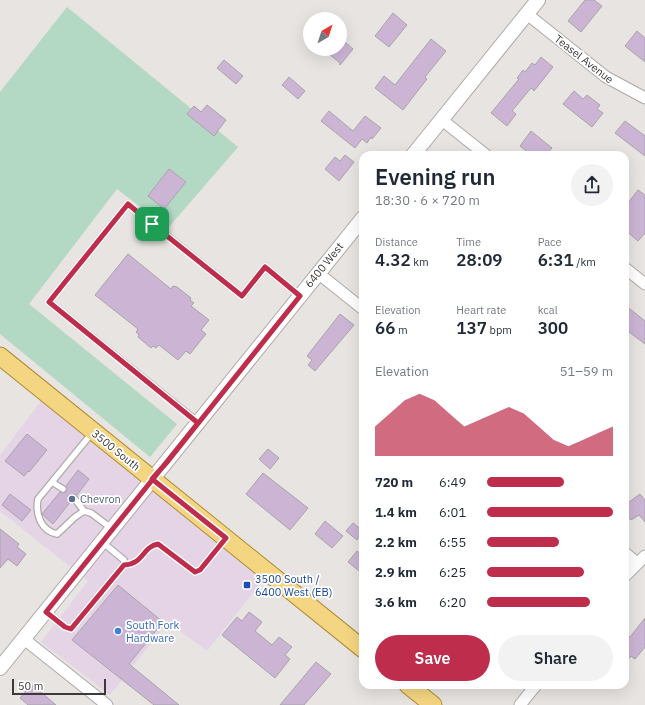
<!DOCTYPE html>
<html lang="en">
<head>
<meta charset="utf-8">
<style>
	:root { --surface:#fff; --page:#f2f2f3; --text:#1f2937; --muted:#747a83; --accent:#be2d4b }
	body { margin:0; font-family:"IBM Plex Sans",sans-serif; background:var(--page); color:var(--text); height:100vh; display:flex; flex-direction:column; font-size:15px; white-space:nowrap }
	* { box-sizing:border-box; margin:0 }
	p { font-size:13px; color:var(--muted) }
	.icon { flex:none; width:22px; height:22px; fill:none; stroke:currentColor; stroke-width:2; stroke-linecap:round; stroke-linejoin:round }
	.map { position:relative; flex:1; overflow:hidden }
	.drawer { position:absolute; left:359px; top:151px; width:270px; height:538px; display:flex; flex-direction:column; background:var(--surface); border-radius:12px; box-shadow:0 4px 16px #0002 }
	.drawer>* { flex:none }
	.needle { width:26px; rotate:39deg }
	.controls { position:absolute; left:303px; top:12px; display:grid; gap:8px }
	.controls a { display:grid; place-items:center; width:44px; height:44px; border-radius:50%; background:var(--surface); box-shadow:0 4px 16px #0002; font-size:20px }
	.scale { position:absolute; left:12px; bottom:10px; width:94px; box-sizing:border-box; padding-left:4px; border:2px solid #3d3b3a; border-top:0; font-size:11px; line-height:14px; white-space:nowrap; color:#3d3b3a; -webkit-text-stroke:3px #fff; paint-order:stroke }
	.pin { position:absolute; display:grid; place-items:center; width:34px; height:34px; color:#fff; margin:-17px; border-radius:8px; box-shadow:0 2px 6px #0006 }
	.round { display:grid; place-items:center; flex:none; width:42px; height:42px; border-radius:21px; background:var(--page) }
	.headline { display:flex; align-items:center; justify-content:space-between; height:68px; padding:0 16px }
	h1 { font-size:22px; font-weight:600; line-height:30px }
	.figures { display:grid; grid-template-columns:repeat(3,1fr); gap:6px; height:68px; padding:4px 16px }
	.figures div { display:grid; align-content:center }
	.figures b { font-size:17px; font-weight:600 }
	.figures small { font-size:11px; font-weight:400 }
	.figures p { font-size:11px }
	.chart { height:112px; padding:8px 16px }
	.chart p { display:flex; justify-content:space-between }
	.chart svg { width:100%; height:72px; margin-top:4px; fill:var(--accent); opacity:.7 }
	.action { display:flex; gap:8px; margin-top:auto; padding:8px 16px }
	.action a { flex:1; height:46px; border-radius:24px; background:var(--accent); color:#fff; font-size:16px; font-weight:600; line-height:46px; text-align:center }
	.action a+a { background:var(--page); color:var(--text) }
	ul { padding:0 16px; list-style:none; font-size:13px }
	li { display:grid; grid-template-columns:64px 48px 1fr; align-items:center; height:30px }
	li i { height:10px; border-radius:5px; background:var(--accent) }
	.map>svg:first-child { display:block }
	.commercial { fill:#e5d4e6 }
	.green { fill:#b3d8c3 }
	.building { fill:#ccb4d5; stroke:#a8a5a9 }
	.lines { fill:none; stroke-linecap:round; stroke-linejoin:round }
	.service-casing { stroke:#adaaa8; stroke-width:8 }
	.minor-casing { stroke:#adaaa8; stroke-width:13 }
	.tertiary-casing { stroke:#adaaa8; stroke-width:16 }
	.primary-casing { stroke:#af8d33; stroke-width:19 }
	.service { stroke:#fff; stroke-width:5.5 }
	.minor { stroke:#fff; stroke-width:11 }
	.tertiary { stroke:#fff; stroke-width:14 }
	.primary { stroke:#f4d582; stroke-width:17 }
	.route-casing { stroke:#fff; stroke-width:8 }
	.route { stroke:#be2d4b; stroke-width:5 }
	.service-dot { fill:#5c6f8a; stroke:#fff; stroke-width:1.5 }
	.transit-dot { fill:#1a4fb4; stroke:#fff; stroke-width:1.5 }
	.shop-dot { fill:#3f7fe0; stroke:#fff; stroke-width:1.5 }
	.labels { text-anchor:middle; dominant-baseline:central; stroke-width:3.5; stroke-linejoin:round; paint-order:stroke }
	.street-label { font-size:11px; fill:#3d3b3a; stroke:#fff }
	.service-label { font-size:11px; fill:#4e5e75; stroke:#fff; text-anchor:start }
	.transit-label { font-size:11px; fill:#164399; stroke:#fff; text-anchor:start }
	.shop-label { font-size:11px; fill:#366cbe; stroke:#fff; text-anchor:start }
</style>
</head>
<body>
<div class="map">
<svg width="645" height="705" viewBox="0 0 645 705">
	<rect width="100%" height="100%" fill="#e7e4e1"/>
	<path class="commercial" d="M42,400L264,579L207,651L168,622L110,695L41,642L88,581L0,511V455Z"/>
	<path class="green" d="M67,7L238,147L168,228L117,189L29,304L177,424L150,457L0,334V92Z"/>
	<path class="building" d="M585,0H594L602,6L581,32L568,21Z
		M393,13L407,25L389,47L375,36Z
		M637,31L645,38V62L625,46Z
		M340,38L353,49L340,65V63L323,49H340Z
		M431,39L446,51L425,77L427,79L403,110L375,88L384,76L395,85Z
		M541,57L553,67L534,91L531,88L512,111L516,114L507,126L491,113L519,79L517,78L523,70L525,72L532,63L535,65Z
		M224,60L243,76L236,84L217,68Z
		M289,77L305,91L298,99L282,85Z
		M574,91L583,99L587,95L600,105L597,109L603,113L592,127L563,104Z
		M207,105L226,120L214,136L187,114L194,106L201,112Z
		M329,111L353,131L365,116L381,128L372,139L371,137L367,143L362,139L355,148L321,121Z
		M625,121L645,136V156L615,133Z
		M531,131L552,148L546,155H531L520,146Z
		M345,155L354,162L339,181L325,169L335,157L340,161Z
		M169,169L186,182L164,209L148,196Z
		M638,190L645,195V233L638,241L625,230V207Z
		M128,254L171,289L173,286L177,287L191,298L190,300L194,303L191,306L209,320L201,330L206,334L190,354L186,351L178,360L159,345L156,348L153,346L151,348L138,337L139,335L136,332L138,329L95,295Z
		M625,305L645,321V344L625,329Z
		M340,314L354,325L315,371L308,365L312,360L307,356Z
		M27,434L47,450L29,472L28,471L24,476L5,461Z
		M268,449L279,458L270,469L259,459Z
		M78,470L89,479L77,495H71V501L53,524L42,514L60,492H66V486Z
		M263,473L308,508L290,530L246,494Z
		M10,494L31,510L22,521L2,505Z
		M640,494L645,500V522L639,515L631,520L625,512V505Z
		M325,521L343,536L332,548L315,534Z
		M353,523L363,531L357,540L346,531Z
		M0,529L19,544L17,547L26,554L17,566L8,559L0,568Z
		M357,551L363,556V574L348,562Z
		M118,585L163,622L129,664L179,705H154L72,640Z
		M249,612L262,622L255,631L272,645L279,637L292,647L285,655L290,659L275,678L222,635L237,617L242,621Z
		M645,618V647L635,659L631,656L625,663V633L630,637Z
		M316,662L331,674L304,705H280Z
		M31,685L40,691L56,705H28L20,698Z"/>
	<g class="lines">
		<g class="service-casing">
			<path id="service" d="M198,422L49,302L128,204L242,296L265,267L300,296
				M92,433L38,499C35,514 41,531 57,534L75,517L84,511L91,513L111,528
				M52,482L63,489
				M74,498L84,511
				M124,565C144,564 142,547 158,544L195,572L200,570L225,539
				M46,612L65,627L71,629L124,565V560L102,542"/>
		</g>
		<g class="minor-casing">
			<path id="minor" d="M527,14L606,77L645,98
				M442,120L486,155
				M625,268L645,284
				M318,273L363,309
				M625,553L637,563
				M625,576L645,556
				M24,639L107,705
				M520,705L536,685"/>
		</g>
		<g class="tertiary-casing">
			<path id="tertiary" d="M413,155L538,0
				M0,668L363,218"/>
		</g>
		<g class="primary-casing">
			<path id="primary" d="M0,356L363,649
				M408,685L433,705"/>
		</g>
		<use href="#service" class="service"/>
		<use href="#minor" class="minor"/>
		<use href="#tertiary" class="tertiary"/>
		<use href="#primary" class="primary"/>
	</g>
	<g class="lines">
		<g class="route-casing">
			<path id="route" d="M152,224L128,204L49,302L198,423C147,486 96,549 46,612L65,627L71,629L124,565C144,564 142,547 158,544L195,572L200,570L226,538L152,479L168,461L300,296L265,267L242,296L152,224"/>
		</g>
		<use href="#route" class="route"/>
	</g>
	<circle class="service-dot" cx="72" cy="499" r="4"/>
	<rect class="transit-dot" x="243" y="581" width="8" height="8" rx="2"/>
	<circle class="shop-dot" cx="118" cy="631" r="4"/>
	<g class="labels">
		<g class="street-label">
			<text transform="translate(584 59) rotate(38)">Teasel Avenue</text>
			<text transform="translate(324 265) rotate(-51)">6400 West</text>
			<text transform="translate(116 450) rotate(39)">3500 South</text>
		</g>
		<g class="service-label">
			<text x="80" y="499">Chevron</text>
		</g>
		<g class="transit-label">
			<text x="255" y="579">3500 South /<tspan x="255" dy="13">6400 West (EB)</tspan></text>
		</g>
		<g class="shop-label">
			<text x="126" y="625">South Fork<tspan x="126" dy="13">Hardware</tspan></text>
		</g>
	</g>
</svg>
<div class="controls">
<a><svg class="needle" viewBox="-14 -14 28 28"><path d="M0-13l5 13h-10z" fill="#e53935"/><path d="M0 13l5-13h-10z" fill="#747a83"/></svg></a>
</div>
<div class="scale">50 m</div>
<div class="pin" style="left:152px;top:224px;background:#1e9e55"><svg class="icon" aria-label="arrive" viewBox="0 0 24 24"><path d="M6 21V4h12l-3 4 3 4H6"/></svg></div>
<section class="drawer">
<div class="headline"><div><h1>Evening run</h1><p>18:30 · 6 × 720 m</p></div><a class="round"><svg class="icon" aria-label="share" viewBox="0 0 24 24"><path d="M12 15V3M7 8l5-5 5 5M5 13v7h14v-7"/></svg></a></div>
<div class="figures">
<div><p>Distance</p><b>4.32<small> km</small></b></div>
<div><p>Time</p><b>28:09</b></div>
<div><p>Pace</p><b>6:31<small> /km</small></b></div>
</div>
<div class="figures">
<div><p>Elevation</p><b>66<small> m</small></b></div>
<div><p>Heart rate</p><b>137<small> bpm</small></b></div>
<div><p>kcal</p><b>300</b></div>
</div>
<div class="chart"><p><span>Elevation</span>51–59 m</p>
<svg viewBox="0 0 160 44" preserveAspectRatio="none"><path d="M0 44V26L10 18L20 10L30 6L40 10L50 18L60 26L70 22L80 18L90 14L100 18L110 26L120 34L130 38L140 34L150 30L160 26V44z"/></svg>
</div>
<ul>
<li><b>720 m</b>6:49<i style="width:61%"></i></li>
<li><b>1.4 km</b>6:01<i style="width:100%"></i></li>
<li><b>2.2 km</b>6:55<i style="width:57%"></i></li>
<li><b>2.9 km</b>6:25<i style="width:77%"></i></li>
<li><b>3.6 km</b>6:20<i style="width:82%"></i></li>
</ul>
<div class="action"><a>Save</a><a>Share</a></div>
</section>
</div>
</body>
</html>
